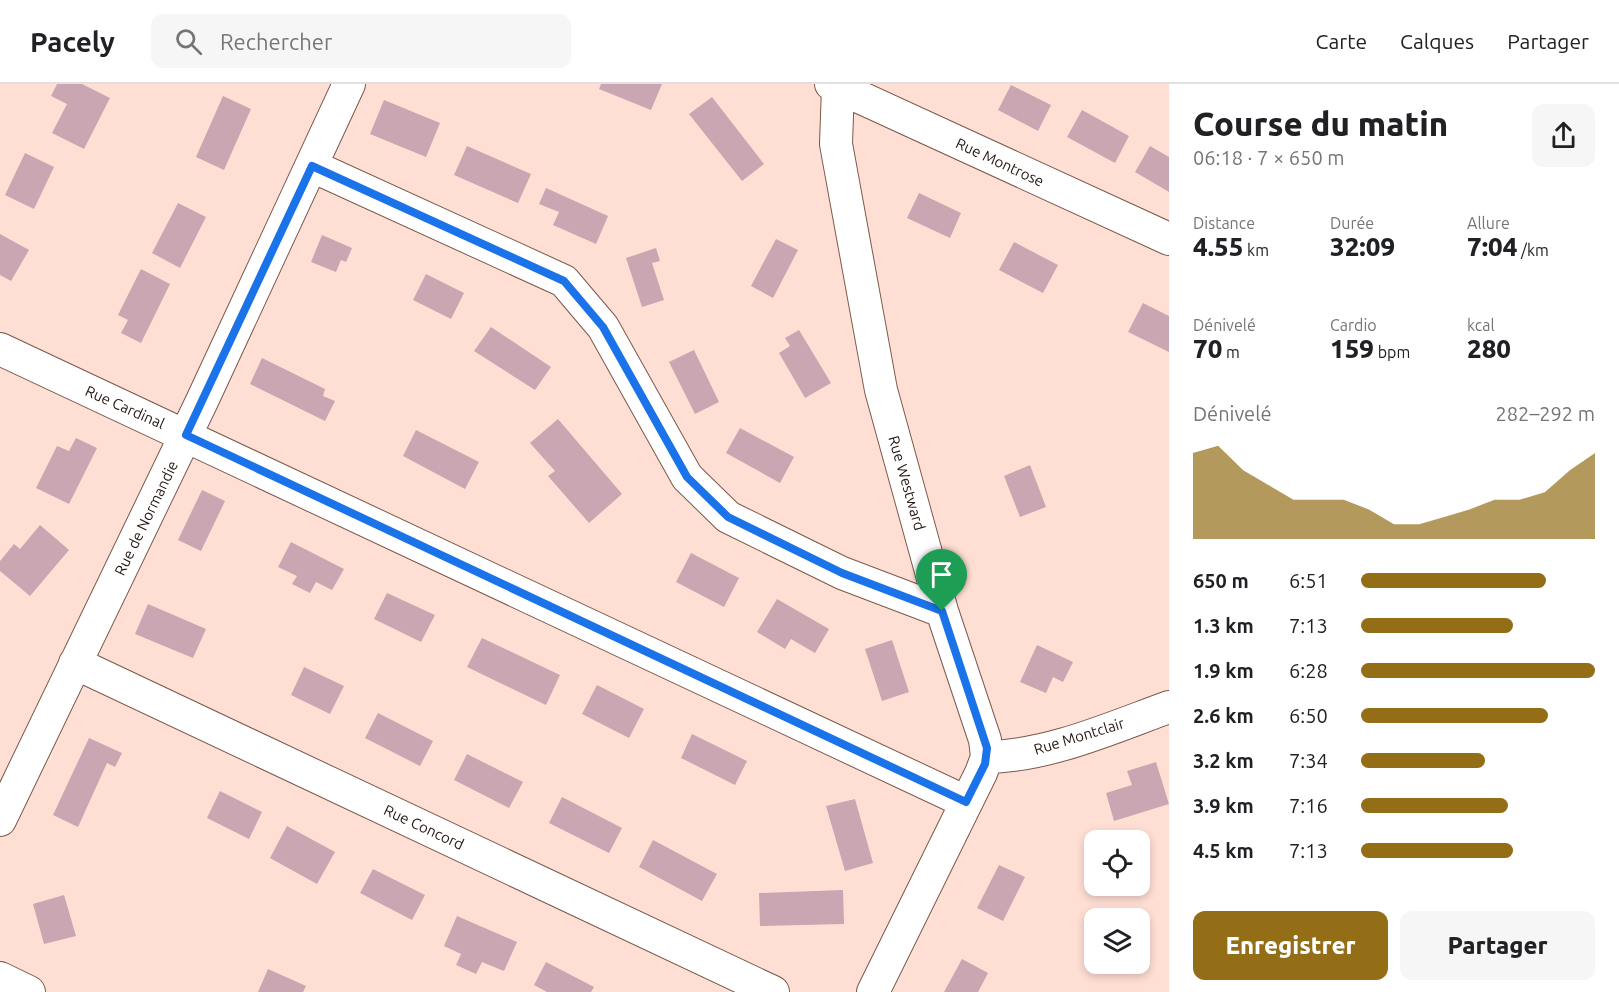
<!DOCTYPE html>
<html lang="fr">
<head>
<meta charset="utf-8">
<style>
	:root { --surface:#fff; --page:#f6f6f6; --text:#202124; --muted:#757577; --line:#e0e0e0; --accent:#936e16 }
	body { margin:0; font-family:Ubuntu,sans-serif; background:var(--page); color:var(--text); height:100vh; display:flex; flex-direction:column; font-size:22px; white-space:nowrap }
	* { box-sizing:border-box; margin:0 }
	p { font-size:20px; color:var(--muted) }
	.icon { flex:none; width:33px; height:33px; fill:none; stroke:currentColor; stroke-width:2; stroke-linecap:round; stroke-linejoin:round }
	.map { position:relative; flex:1; overflow:hidden }
	.sheet { display:flex; flex-direction:column; background:var(--surface); width:450px }
	.sheet>* { flex:none }
	.controls { position:absolute; left:1084px; top:746px; display:grid; gap:12px }
	.controls a { display:grid; place-items:center; width:66px; height:66px; border-radius:12px; background:var(--surface); box-shadow:0 3px 9px #0003; font-size:30px }
	.pin { position:absolute; display:grid; place-items:center; width:51px; height:51px; color:#fff; margin:-62px -26px; border-radius:50% 50% 50% 0; rotate:-45deg; box-shadow:0 0 6px #0007 }
	.pin .icon { rotate:45deg }
	.round { display:grid; place-items:center; flex:none; width:63px; height:63px; border-radius:12px; background:var(--page) }
	.summary { display:flex; align-items:center; justify-content:space-between; height:102px; padding:0 24px }
	h1 { font-size:33px; font-weight:800; line-height:45px }
	.metrics { display:grid; grid-template-columns:repeat(3,1fr); gap:9px; height:102px; padding:6px 24px }
	.metrics div { display:grid; align-content:center }
	.metrics b { font-size:26px; font-weight:800 }
	.metrics small { font-size:16px; font-weight:400 }
	.metrics p { font-size:16px }
	.chart { height:168px; padding:12px 24px }
	.chart p { display:flex; justify-content:space-between }
	.chart svg { width:100%; height:108px; margin-top:6px; fill:var(--accent); opacity:.7 }
	.button { display:flex; gap:12px; margin-top:auto; padding:12px 24px }
	.button a { flex:1; height:69px; border-radius:12px; background:var(--accent); color:#fff; font-size:24px; font-weight:800; line-height:69px; text-align:center }
	.button a+a { background:var(--page); color:var(--text) }
	ul { padding:0 24px; list-style:none; font-size:20px }
	li { display:grid; grid-template-columns:96px 72px 1fr; align-items:center; height:45px }
	li i { height:15px; border-radius:8px; background:var(--accent) }
	header { display:flex; align-items:center; gap:36px; box-sizing:border-box; height:84px; padding:0 30px; background:var(--surface); border-bottom:2px solid var(--line) }
	header strong { font-size:28px }
	nav { display:flex; gap:33px; margin-inline-start:auto; font-size:21px }
	.search { width:420px; height:54px; background:var(--page); display:flex; align-items:center; gap:15px; box-sizing:border-box; padding:0 21px; border-radius:12px; color:var(--muted); font-size:22px }
	main { display:flex; flex:1; min-height:0 }
	.map>svg:first-child { display:block }
	.building { fill:#caa5b2 }
	.lines { fill:none; stroke-linecap:round; stroke-linejoin:round }
	.minor-casing { stroke:#7a594d; stroke-width:34 }
	.minor { stroke:#fff; stroke-width:32 }
	.route-casing { stroke:#fff; stroke-width:12 }
	.route { stroke:#1a73e8; stroke-width:8 }
	.labels { text-anchor:middle; dominant-baseline:central; stroke-width:5; stroke-linejoin:round; paint-order:stroke }
	.street-label { font-size:15px; fill:#241612; stroke:#fff }
</style>
</head>
<body>
<header>
<strong>Pacely</strong>
<div class="search"><svg class="icon" aria-label="search" viewBox="0 0 24 24"><circle cx="10" cy="10" r="6"/><path d="M15 15l6 6"/></svg>Rechercher</div>
<nav><a>Carte</a><a>Calques</a><a>Partager</a></nav>
</header>
<main>
<div class="map">
<svg width="1169" height="908" viewBox="0 0 1169 908">
	<rect width="100%" height="100%" fill="#ffdfd4"/>
	<path class="building" d="M57,0H82L110,14L84,65L52,49L67,20L51,12Z
		M601,0H662L651,26L599,5Z
		M1011,1L1051,21L1038,47L998,26Z
		M223,12L251,25L224,86L196,73Z
		M712,13L764,80L742,97L689,30Z
		M384,16L440,39L426,73L370,50Z
		M1082,26L1129,52L1115,79L1067,53Z
		M467,62L531,90L518,119L454,91Z
		M1150,62L1169,73V108L1135,88Z
		M25,69L54,83L34,125L5,111Z
		M546,104L608,132L596,160L553,141L559,128L539,120Z
		M919,109L961,129L950,154L907,134Z
		M178,119L206,133L180,184L152,169Z
		M0,150L29,166L11,197L0,191Z
		M322,151L352,164L346,178L341,176L336,188L311,178Z
		M776,155L798,166L773,214L751,202Z
		M1014,158L1058,181L1043,209L999,186Z
		M656,164L660,177L652,179L664,216L642,223L626,174Z
		M141,185L170,200L141,259L121,249L128,236L118,231Z
		M426,190L464,209L451,235L413,216Z
		M1143,219L1169,232V268L1128,248Z
		M491,243L551,283L535,306L474,267Z
		M799,246L831,299L805,314L779,269L790,262L785,254Z
		M694,266L719,318L695,330L669,278Z
		M262,274L325,305L323,312L335,317L325,337L250,300Z
		M558,335L622,410L589,439L548,392L555,387L530,359Z
		M740,344L794,373L780,399L726,369Z
		M416,346L479,378L465,405L403,372Z
		M76,354L97,364L69,420L36,404L57,362L69,367Z
		M1030,381L1046,423L1020,433L1004,392Z
		M202,406L225,417L201,467L178,456Z
		M40,441L69,466L30,512L0,487V477L14,460L20,465Z
		M291,458L344,485L332,506L316,498L310,509L292,500L297,492L278,483Z
		M691,469L739,494L724,523L676,498Z
		M387,509L435,531L421,558L374,535Z
		M777,515L829,545L815,569L791,555L785,565L757,548Z
		M148,520L206,545L193,574L135,550Z
		M482,554L560,591L546,621L467,583Z
		M892,556L909,608L882,617L865,565Z
		M1037,561L1073,578L1063,598L1053,593L1046,609L1020,598Z
		M304,583L344,602L330,630L291,611Z
		M597,601L644,625L629,654L582,630Z
		M378,629L433,657L420,682L365,654Z
		M692,650L747,677L735,701L681,674Z
		M89,654L122,669L115,683L107,679L78,743L53,731Z
		M467,670L523,698L509,724L454,696Z
		M1156,678L1169,720L1114,737L1106,709L1132,701L1127,687Z
		M220,707L262,728L249,755L207,734Z
		M562,713L622,744L609,769L549,739Z
		M855,715L873,779L845,787L826,722Z
		M287,742L335,768L317,800L270,774Z
		M653,756L717,790L702,817L639,783Z
		M999,781L1025,793L1003,837L977,824Z
		M373,785L425,811L412,836L360,809Z
		M843,806L844,840L760,842L759,809Z
		M64,811L76,852L44,860L33,820Z
		M457,832L517,858L504,887L482,878L476,890L456,881L461,870L444,862Z
		M962,875L988,889L978,908H944Z
		M546,878L594,903L591,908H547L534,901Z
		M268,885L306,902L303,908H258Z"/>
	<g class="lines">
		<g class="minor-casing">
			<path id="minor" d="M831,0L1169,155
				M838,3L836,60L881,306L942,527L985,656L987,673L981,689L873,908
				M312,82L564,197L603,243L687,393L728,433L842,489L942,527
				M0,265L966,718
				M75,579L773,908
				M987,673C1049,672 1111,644 1169,623
				M0,736L202,317L349,0
				M0,894L29,908"/>
		</g>
		<use href="#minor" class="minor"/>
	</g>
	<g class="lines">
		<g class="route-casing">
			<path id="route" d="M312,82L564,197L603,243L687,393L728,433L842,489L942,527L987,664L985,680L966,718L186,351Z"/>
		</g>
		<use href="#route" class="route"/>
	</g>
	<g class="labels">
		<g class="street-label">
			<text transform="translate(1000 78) rotate(25)">Rue Montrose</text>
			<text transform="translate(125 323) rotate(24)">Rue Cardinal</text>
			<text transform="translate(907 399) rotate(74)">Rue Westward</text>
			<text transform="translate(146 434) rotate(-64)">Rue de Normandie</text>
			<text transform="translate(1079 652) rotate(-17)">Rue Montclair</text>
			<text transform="translate(424 743) rotate(25)">Rue Concord</text>
		</g>
	</g>
</svg>
<div class="controls">
<a><svg class="icon" aria-label="locate" viewBox="0 0 24 24"><circle cx="12" cy="12" r="6"/><path d="M12 2v4M12 18v4M2 12h4M18 12h4"/></svg></a>
<a><svg class="icon" aria-label="layers" viewBox="0 0 24 24"><path d="M12 4l9 5-9 5-9-5zM3 14l9 5 9-5"/></svg></a>
</div>
<div class="pin" style="left:942px;top:527px;background:#1e9e55"><svg class="icon" aria-label="arrive" viewBox="0 0 24 24"><path d="M6 21V4h12l-3 4 3 4H6"/></svg></div>
</div>
<section class="sheet">
<div class="summary"><div><h1>Course du matin</h1><p>06:18 · 7 × 650 m</p></div><a class="round"><svg class="icon" aria-label="share" viewBox="0 0 24 24"><path d="M12 15V3M7 8l5-5 5 5M5 13v7h14v-7"/></svg></a></div>
<div class="metrics">
<div><p>Distance</p><b>4.55<small> km</small></b></div>
<div><p>Durée</p><b>32:09</b></div>
<div><p>Allure</p><b>7:04<small> /km</small></b></div>
</div>
<div class="metrics">
<div><p>Dénivelé</p><b>70<small> m</small></b></div>
<div><p>Cardio</p><b>159<small> bpm</small></b></div>
<div><p>kcal</p><b>280</b></div>
</div>
<div class="chart"><p><span>Dénivelé</span>282–292 m</p>
<svg viewBox="0 0 160 44" preserveAspectRatio="none"><path d="M0 44V9L10 6L20 16L30 22L40 28L50 28L60 28L70 32L80 38L90 38L100 35L110 32L120 28L130 28L140 25L150 16L160 9V44z"/></svg>
</div>
<ul>
<li><b>650 m</b>6:51<i style="width:79%"></i></li>
<li><b>1.3 km</b>7:13<i style="width:65%"></i></li>
<li><b>1.9 km</b>6:28<i style="width:100%"></i></li>
<li><b>2.6 km</b>6:50<i style="width:80%"></i></li>
<li><b>3.2 km</b>7:34<i style="width:53%"></i></li>
<li><b>3.9 km</b>7:16<i style="width:63%"></i></li>
<li><b>4.5 km</b>7:13<i style="width:65%"></i></li>
</ul>
<div class="button"><a>Enregistrer</a><a>Partager</a></div>
</section>
</main>
</body>
</html>
